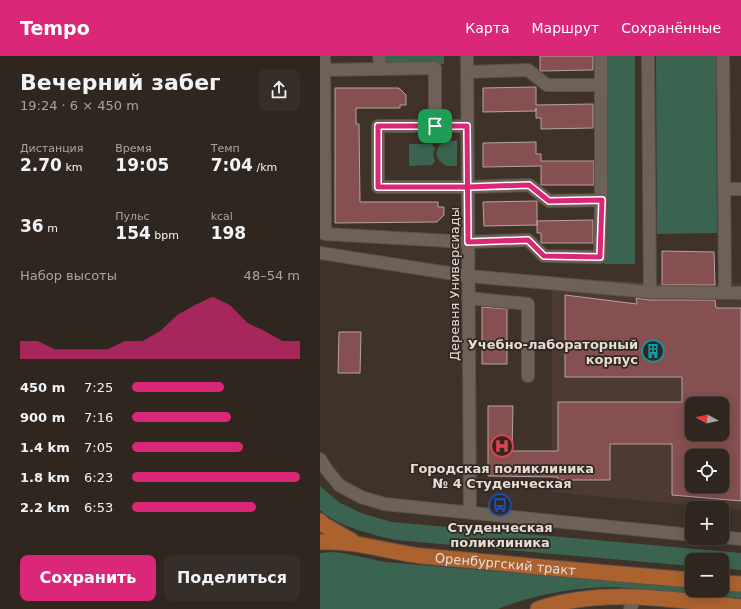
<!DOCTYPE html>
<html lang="ru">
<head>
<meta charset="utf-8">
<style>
	:root { --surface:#2e261f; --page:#362e28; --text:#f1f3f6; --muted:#a7a5a4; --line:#49433d; --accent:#db2777 }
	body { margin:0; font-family:"DejaVu Sans",sans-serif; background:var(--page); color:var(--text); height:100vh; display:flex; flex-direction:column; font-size:15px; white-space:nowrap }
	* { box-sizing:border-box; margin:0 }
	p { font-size:13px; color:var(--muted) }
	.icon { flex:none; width:22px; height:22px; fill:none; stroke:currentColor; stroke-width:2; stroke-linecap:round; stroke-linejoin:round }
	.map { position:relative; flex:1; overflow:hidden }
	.details { display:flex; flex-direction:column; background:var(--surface); width:320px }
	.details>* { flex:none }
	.needle { width:26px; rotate:278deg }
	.fabs { position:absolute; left:365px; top:341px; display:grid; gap:8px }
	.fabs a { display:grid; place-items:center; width:44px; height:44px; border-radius:8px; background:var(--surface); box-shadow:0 2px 10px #0003,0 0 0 1px var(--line); font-size:20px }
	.pin { position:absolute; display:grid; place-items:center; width:34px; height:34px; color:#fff; margin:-17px; border-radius:8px; box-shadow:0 2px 6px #0006 }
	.round { display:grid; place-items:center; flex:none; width:42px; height:42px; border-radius:8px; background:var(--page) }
	.head { display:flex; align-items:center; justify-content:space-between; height:68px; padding:0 20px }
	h1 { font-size:22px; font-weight:600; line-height:30px }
	.figures { display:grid; grid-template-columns:repeat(3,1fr); gap:6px; height:68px; padding:4px 20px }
	.figures div { display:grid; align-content:center }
	.figures b { font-size:17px; font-weight:600 }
	.figures small { font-size:11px; font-weight:400 }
	.figures p { font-size:11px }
	.chart { height:112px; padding:8px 20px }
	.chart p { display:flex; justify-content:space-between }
	.chart svg { width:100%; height:72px; margin-top:4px; fill:var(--accent); opacity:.7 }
	.primary-button { display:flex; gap:8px; margin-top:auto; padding:8px 20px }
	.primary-button a { flex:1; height:46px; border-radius:8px; background:var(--accent); color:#fff; font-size:16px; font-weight:600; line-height:46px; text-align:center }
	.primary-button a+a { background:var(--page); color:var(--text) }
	ul { padding:0 20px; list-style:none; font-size:13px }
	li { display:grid; grid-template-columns:64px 48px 1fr; align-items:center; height:30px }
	li i { height:10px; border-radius:5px; background:var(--accent) }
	header { display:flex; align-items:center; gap:24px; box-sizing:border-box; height:56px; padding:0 20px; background:var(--accent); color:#fff }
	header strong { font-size:19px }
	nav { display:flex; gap:22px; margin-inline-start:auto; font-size:14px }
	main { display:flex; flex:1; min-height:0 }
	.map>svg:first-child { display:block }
	.education { fill:#4d3a33; fill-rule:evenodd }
	.green { fill:#3a6450 }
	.building { fill:#85504f; stroke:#b6a3a2; fill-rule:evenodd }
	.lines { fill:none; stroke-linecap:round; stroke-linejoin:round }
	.minor-casing { stroke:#5a5149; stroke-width:14 }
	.major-casing { stroke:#5a5149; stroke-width:17 }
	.minor { stroke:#6e6157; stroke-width:12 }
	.major { stroke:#ab622e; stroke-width:15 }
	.route-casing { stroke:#fff; stroke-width:8 }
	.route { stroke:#db2777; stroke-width:5 }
	.labels { text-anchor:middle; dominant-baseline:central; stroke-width:3.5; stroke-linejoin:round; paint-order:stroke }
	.street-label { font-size:13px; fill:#e5ddd7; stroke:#332820 }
	.poi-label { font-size:13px; font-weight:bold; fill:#e5ddd7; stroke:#332820 }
</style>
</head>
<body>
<header>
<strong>Tempo</strong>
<nav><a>Карта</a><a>Маршрут</a><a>Сохранённые</a></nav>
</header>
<main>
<section class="details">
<div class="head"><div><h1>Вечерний забег</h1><p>19:24 · 6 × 450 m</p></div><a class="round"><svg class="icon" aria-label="share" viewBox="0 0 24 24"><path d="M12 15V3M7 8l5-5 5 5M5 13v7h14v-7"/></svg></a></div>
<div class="figures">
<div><p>Дистанция</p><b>2.70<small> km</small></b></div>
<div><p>Время</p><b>19:05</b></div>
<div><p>Темп</p><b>7:04<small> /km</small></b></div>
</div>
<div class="figures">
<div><b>36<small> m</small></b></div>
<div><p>Пульс</p><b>154<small> bpm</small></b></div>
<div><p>kcal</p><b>198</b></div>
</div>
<div class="chart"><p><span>Набор высоты</span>48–54 m</p>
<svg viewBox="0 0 160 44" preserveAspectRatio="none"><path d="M0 44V33L10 33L20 38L30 38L40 38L50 38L60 33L70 33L80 27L90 17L100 11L110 6L120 11L130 22L140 27L150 33L160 33V44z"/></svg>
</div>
<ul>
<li><b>450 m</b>7:25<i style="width:55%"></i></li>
<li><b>900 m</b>7:16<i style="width:59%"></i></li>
<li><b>1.4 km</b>7:05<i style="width:66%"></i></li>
<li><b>1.8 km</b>6:23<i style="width:100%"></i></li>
<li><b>2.2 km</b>6:53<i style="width:74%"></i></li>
</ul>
<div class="primary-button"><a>Сохранить</a><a>Поделиться</a></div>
</section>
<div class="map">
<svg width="421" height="553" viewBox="0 0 421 553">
	<rect width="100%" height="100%" fill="#3e3229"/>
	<path class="education" d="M232,221L321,226L421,227V454L232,436ZM372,348H402V378H372ZM372,400H402V430H372Z"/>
	<path class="green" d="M63,0H124V8H63Z
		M284,0H315V208H284Z
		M336,0H396L397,177L337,178Z
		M126,84L137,85V110H126C114,103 113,92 126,84Z
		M89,88H112L115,92L113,99L115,105L112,109L89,110Z
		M0,430L20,447L44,458L72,466L421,497V514L402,512V504H372V510L75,484C51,478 19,471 0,454Z
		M11,496L23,497L65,506L372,532V534H397L421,536V542L296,531C257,531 215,538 178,553H0V497Z"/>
	<path class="building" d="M220,0H273V14L221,15L220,14Z
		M216,31V49L273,48V72L221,73V62H216V52V55L163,56V32Z
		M15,32H79L86,39V49H80V52H36V68H39L40,146H118V151H124V159L117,166L15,167Z
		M216,86V98H221V105H274V129H221V110L163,111V87Z
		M217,145V169L164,170L163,146Z
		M273,164V187H221V177H217V165Z
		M342,195L394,196L395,229H342Z
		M245,239L317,248L316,242L330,244H395L396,252H421V445L352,439V388H290V424H238V421L168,420V350H193L192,395H238V346H362V321H245ZM372,348H402V378H372ZM372,400H402V430H372Z
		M162,251L187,253V308H162Z
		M19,276H41L40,317H18Z"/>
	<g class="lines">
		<g class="minor-casing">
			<path id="minor" d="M4,0L5,178L148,186L208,184L224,200L280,201L281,144V0
				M59,0L60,13
				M147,0L150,457
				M328,0L330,236
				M403,0L405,237
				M0,15L4,14L115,12V70
				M147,16L208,14L227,29H281
				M147,70H58V131H148L209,129L229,145L281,144
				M405,133H421
				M0,197L148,220L330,236L421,237
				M148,242L208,248V320
				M0,403L7,414L19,429L41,441L64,448L372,479
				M402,481L421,483
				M310,553L316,541"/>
		</g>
		<g class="major-casing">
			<g id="major">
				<path d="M0,465L4,469L32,485"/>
				<path id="s1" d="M0,486C35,484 68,496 102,500C131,503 161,505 190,508C251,514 311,519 372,524"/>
				<path d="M402,527L421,528"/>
				<path d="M218,553C284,531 354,544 421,551"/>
			</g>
		</g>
		<use href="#minor" class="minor"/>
		<use href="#major" class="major"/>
	</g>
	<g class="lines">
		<g class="route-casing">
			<path id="route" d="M115,70H147C147,109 148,147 148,186L208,184L224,200L280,201L282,144L229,145L209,129L148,131H58V70H115"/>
		</g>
		<use href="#route" class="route"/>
	</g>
	<defs>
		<g id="building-ring" transform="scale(1.15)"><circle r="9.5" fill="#332820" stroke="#0f9aa8" stroke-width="1.5"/><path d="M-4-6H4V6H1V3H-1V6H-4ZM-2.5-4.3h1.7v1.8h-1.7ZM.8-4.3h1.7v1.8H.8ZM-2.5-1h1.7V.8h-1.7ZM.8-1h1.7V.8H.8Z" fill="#0f9aa8"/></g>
		<g id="hospital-ring" transform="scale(1.15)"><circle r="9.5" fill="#332820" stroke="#e0444e" stroke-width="1.5"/><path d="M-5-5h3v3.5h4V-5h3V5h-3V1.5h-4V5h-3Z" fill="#e0444e"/></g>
		<g id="bus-ring" transform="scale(1.15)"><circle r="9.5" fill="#332820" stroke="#1a4fb4" stroke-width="1.5"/><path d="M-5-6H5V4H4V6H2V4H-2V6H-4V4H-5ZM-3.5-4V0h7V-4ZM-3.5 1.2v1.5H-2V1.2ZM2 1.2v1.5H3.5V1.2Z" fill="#1a4fb4"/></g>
	</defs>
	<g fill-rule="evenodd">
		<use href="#building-ring" x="333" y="295"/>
		<use href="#hospital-ring" x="182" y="390"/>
		<use href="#bus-ring" x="180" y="449"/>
	</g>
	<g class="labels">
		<g class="street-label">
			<text transform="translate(134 228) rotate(-90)">Деревня Универсиады</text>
			<text stroke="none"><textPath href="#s1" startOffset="187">Оренбургский тракт</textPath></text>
		</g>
		<g class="poi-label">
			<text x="318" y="288" text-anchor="end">Учебно-лабораторный<tspan x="318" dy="15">корпус</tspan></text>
			<text x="182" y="412">Городская поликлиника<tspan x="182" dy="15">№ 4 Студенческая</tspan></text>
			<text x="180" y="471">Студенческая<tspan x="180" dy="15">поликлиника</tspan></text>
		</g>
	</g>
</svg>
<div class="fabs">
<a><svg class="needle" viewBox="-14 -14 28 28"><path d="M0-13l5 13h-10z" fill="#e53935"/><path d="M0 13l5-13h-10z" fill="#a7a5a4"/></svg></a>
<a><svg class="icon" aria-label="locate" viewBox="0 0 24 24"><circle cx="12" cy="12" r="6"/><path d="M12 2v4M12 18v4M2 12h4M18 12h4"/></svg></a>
<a>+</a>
<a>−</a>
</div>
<div class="pin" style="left:115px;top:70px;background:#1e9e55"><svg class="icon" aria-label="arrive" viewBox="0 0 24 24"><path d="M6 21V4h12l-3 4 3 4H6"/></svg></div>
</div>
</main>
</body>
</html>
